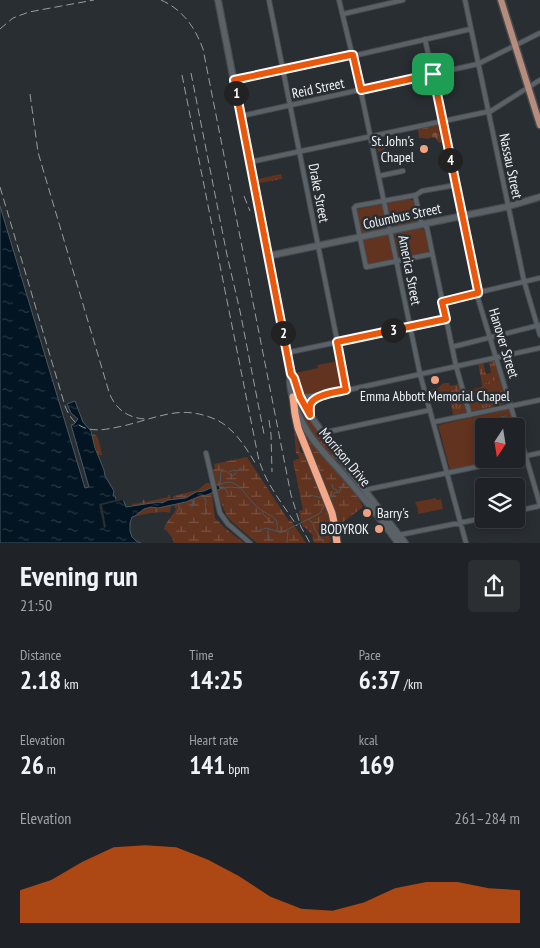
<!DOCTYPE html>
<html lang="en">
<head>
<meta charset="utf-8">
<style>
	:root { --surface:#1f2226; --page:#2c2f32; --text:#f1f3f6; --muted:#a1a4a7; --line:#3c3f43; --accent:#ea580c }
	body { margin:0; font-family:"PT Sans Narrow",sans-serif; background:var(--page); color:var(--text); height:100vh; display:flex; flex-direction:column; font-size:19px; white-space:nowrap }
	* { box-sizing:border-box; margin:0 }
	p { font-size:16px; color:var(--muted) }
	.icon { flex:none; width:28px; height:28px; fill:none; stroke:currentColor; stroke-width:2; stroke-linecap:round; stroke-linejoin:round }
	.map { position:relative; height:543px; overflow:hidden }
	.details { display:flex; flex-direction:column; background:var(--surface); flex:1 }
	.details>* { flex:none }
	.needle { width:32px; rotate:192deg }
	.tools { position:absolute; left:475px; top:418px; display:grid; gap:10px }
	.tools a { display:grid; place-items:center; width:50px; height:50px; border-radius:5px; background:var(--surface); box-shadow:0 2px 12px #0003,0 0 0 1px var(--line); font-size:25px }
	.pin { position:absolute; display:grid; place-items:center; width:42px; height:42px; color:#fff; margin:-21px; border-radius:10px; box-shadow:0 2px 8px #0006 }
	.km { position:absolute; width:25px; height:25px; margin:-12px; border-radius:50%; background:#222; color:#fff; font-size:14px; line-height:25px; text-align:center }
	.round { display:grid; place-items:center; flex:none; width:52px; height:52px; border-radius:5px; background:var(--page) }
	.overview { display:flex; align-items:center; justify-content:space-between; height:85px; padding:0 20px }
	h1 { font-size:28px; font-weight:700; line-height:38px }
	.metrics { display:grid; grid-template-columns:repeat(3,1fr); gap:8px; height:85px; padding:5px 20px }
	.metrics div { display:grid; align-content:center }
	.metrics b { font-size:25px; font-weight:700 }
	.metrics small { font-size:14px; font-weight:400 }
	.metrics p { font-size:14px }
	.chart { height:140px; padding:10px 20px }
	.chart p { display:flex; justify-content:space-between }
	.chart svg { width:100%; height:90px; margin-top:5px; fill:var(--accent); opacity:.7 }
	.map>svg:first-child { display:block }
	.grass { fill:url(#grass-tufts) }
	.wetland { fill:url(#wetland-marsh) }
	.cemetery { fill:url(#cemetery-stones) }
	.park { fill:#62331e }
	.water { fill:url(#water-ripples); stroke:#4a5862 }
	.pier { fill:#292e33 }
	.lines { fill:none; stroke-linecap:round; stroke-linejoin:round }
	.stream { stroke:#4a5862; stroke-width:1 }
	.street-casing { stroke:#474c50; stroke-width:6 }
	.secondary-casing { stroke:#474c50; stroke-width:8 }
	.primary-casing { stroke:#474c50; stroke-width:9 }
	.highway-casing { stroke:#474c50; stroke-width:9 }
	.street { stroke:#5b6267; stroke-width:4 }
	.secondary { stroke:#5b6267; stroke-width:5.5 }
	.primary { stroke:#b78c7a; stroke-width:6 }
	.highway { stroke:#f4a887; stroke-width:7 }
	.rail { stroke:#989da1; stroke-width:1; stroke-dasharray:8 4; stroke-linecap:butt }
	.route-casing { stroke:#fff; stroke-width:10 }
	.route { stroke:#ea580c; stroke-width:6 }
	.poi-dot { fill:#f1a17d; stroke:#292e33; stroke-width:2 }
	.labels { text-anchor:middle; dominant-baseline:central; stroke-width:5; stroke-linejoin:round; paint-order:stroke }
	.street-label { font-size:14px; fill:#f0f4f7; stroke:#292e33 }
	.poi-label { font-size:14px; fill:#f0f4f7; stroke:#292e33; text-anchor:end }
</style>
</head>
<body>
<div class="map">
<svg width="540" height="543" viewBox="0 0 540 543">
	<defs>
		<pattern id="grass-tufts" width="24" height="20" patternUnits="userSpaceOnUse" patternTransform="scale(1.25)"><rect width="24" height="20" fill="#62331e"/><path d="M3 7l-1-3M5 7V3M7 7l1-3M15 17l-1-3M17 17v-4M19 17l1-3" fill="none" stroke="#79513f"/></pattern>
		<pattern id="wetland-marsh" width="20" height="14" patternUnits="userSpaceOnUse" patternTransform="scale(1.25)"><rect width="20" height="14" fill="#62331e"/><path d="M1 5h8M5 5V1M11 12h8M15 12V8" fill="none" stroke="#79513f"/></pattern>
		<pattern id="cemetery-stones" width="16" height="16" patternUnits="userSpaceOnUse" patternTransform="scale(1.25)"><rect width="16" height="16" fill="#62331e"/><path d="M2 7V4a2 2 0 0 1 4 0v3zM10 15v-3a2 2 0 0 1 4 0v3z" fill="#79513f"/></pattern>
		<pattern id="water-ripples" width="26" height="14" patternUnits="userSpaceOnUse" patternTransform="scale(1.25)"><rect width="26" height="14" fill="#031522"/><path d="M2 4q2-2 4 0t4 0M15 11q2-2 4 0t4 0" fill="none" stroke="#283843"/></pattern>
	</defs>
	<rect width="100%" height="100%" fill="#292e33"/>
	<path class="grass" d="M382,137L385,150L378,152L375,139Z
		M281,174L282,179L259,183L258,179Z
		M500,379L508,403L472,411L470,410L465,391L482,387V384Z
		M438,388L440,396L429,399L427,390Z
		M461,392L466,412L453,415L449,394Z
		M298,398L339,460L337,461C316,445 305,423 296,399Z"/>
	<path class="wetland" d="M493,360H494L500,379L482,384L478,363L483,362L486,374L491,373L489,361Z
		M445,383H449L450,386L459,384L461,392L440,396L438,388L442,384Z
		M294,428L300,448H299L301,453H303L325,506L330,521L332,533L330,535L331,541L329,543H314L312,538L313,536L306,528L303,527L300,518L299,511L303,510L293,461L300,458L296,453Z
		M302,430L360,498L359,499L363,507L342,523L338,527Z
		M94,434C100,437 100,448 102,455H98L92,436Z
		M247,457L289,521L291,520L292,522L306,543H257L232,522L226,515L217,492L212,494L215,518L226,529L244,543H174L171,536L166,530H164L165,525L176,510L174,505L171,506L170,513C163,510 142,514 134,517L135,516L133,507L132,506V504L141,503L144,499L145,502L168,497V495H170L171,499H173V496L198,490L206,483H210L211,487L216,485L213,470L215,468L214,464Z"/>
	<path class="cemetery" d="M438,125L440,127L443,142L439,143L435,137L426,139L425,138H419L418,129Z"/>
	<path class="park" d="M409,199L412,200L414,202L419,223L393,228L387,203Z
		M381,204H382L387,229L361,235L357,210L358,209Z
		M419,228H421L426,231L429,251L427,253L400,259L399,257L394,234Z
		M388,235L389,236L393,259L367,265L362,241L363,240Z
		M339,361L344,387C335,391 309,397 300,394L295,373L318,368L317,365Z
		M509,409L515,426H484V459H504L450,470L438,425Z
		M436,498L437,500L441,499L443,509L418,514V509L415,502Z"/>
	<path class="water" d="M0,206L85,488L89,487L71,425L74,424L78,419L71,413L67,404L75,401L83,422L91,431L95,448L104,470L105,476L114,491L113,496H115L116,500L123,499L126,507L158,502L162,503L168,500L186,498L196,492L204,491L217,485H219L220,489L207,495L200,496L186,502L158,508L151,507L144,509L135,516L132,517L130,523V531L132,537L136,541L141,543H0Z
		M506,416L508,426H484V428L482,421Z"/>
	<path class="pier" d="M124,497L125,502L123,500L102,505L106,527L104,528L99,504L115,500V499Z"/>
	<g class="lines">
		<path class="stream" d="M229,472L233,470L237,471L241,468
			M220,484L221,472L222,471H226L232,476L234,475L236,473
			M332,484L333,488L338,491L337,492
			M219,485C237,474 245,496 256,506C262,512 271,514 276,520C278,524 277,527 277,531L280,533L315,516L320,513L325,504
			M225,488L228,494
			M220,489L229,487L240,488
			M203,495L206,501L205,515
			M309,495L323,498
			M330,499L333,496L335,492L339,493L343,484
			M191,500L193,501L192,507
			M263,511V514L271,522
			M177,512L180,508L178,504
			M309,519L311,522L313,523L315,530L324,543
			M268,530V539
			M255,532L266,528L276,531
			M287,543L288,531"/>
		<g class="street-casing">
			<path id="street" d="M269,0L347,390
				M339,0L360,87L420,374L466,543
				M465,0L524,281L540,335
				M343,14L403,0
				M425,39L478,290L477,295C498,365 520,435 540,505
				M234,80L350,55H357L471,29
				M241,116L478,64L540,33
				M250,162L491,111L540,80
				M379,176L403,171
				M415,195L421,222L427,228L456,366L470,415
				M432,254L367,267H366L354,208L356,206L416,195L422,191L456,185
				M442,301L540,278
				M452,347L540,325
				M286,353L446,319
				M298,397L325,395L540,348
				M434,422L540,400
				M322,433L430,410
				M206,453L220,513L228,524L250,543
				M516,458L540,453
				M365,490L514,459
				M516,511L540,506
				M399,535L484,518"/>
		</g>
		<g class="secondary-casing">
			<path id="secondary" d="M218,0L291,375C286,386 299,418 306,429C316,446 330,459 343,474C362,496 381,519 398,543
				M268,256L506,207L540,197
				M291,375L294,378L299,397L310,415L344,463L405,543
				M310,413C310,400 314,399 325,395"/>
		</g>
		<g class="primary-casing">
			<path id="primary" d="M501,0L540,125"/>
		</g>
		<g class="highway-casing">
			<path id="highway" d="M293,397L295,414L298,428L332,513L335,527L337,543"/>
		</g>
		<use href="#street" class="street"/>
		<use href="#secondary" class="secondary"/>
		<use href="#primary" class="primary"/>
		<use href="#highway" class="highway"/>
		<path class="rail" d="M161,0C183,10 195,27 203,49L291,495L301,527L310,543
			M0,29L13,18L29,12L94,0
			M191,73L227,255L240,311L264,434
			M182,75L258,456C264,482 283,504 297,526
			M30,94L38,152L42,166L109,392C115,409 128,418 145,419
			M0,187L65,406C77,437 101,431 127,425C143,421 159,415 175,413C189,411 204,414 217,420C236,430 246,448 257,466
			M244,196L250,211
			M269,420L271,434L272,472"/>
	</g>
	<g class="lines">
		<g class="route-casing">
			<path id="route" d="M350,55H353L361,90L433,74L478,291V293L442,302L446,319L337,342L346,390C338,392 316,394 311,403C309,406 310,411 310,415L300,397L294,378L291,374L234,80Z"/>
		</g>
		<use href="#route" class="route"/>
	</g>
	<g class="poi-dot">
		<circle cx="424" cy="149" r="5"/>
		<circle cx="435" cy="380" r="5"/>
		<circle cx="367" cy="513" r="5"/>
		<circle cx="379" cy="529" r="5"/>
	</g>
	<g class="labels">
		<g class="street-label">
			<text transform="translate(318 88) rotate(-12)">Reid Street</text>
			<text transform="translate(511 166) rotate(78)">Nassau Street</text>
			<text transform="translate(319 193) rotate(79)">Drake Street</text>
			<text transform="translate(402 216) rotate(-12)">Columbus Street</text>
			<text transform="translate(410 270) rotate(79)">America Street</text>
			<text transform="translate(504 343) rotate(73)">Hanover Street</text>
			<text transform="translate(345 457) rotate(50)">Morrison Drive</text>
		</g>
		<g class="poi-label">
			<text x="414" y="141">St. John's<tspan x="414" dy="16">Chapel</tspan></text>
			<text x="435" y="396" text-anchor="middle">Emma Abbott Memorial Chapel</text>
			<text x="377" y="513" text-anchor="start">Barry's</text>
			<text x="369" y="529">BODYROK</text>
		</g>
	</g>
</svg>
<div class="tools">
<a><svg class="needle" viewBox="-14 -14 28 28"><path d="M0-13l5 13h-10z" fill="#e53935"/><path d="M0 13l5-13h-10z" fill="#a1a4a7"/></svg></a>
<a><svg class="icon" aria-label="layers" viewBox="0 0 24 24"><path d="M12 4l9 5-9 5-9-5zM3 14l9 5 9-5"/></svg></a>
</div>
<div class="pin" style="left:433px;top:74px;background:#1e9e55"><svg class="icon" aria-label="arrive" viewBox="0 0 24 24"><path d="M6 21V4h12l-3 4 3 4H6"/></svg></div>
<b class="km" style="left:236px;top:93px">1</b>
<b class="km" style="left:283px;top:333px">2</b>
<b class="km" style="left:393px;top:330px">3</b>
<b class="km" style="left:450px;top:160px">4</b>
</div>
<section class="details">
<div class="overview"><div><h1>Evening run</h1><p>21:50</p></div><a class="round"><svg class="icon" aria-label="share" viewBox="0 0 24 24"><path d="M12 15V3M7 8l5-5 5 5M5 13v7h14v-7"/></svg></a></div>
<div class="metrics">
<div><p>Distance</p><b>2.18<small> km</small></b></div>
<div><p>Time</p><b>14:25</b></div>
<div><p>Pace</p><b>6:37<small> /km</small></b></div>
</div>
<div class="metrics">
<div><p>Elevation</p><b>26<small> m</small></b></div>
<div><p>Heart rate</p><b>141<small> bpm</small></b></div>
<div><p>kcal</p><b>169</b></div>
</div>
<div class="chart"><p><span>Elevation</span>261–284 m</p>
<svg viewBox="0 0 160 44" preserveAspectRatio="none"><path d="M0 44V28L10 23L20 14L30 7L40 6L50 7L60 13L70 21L80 31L90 37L100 38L110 34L120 27L130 24L140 24L150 27L160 28V44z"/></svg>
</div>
</section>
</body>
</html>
